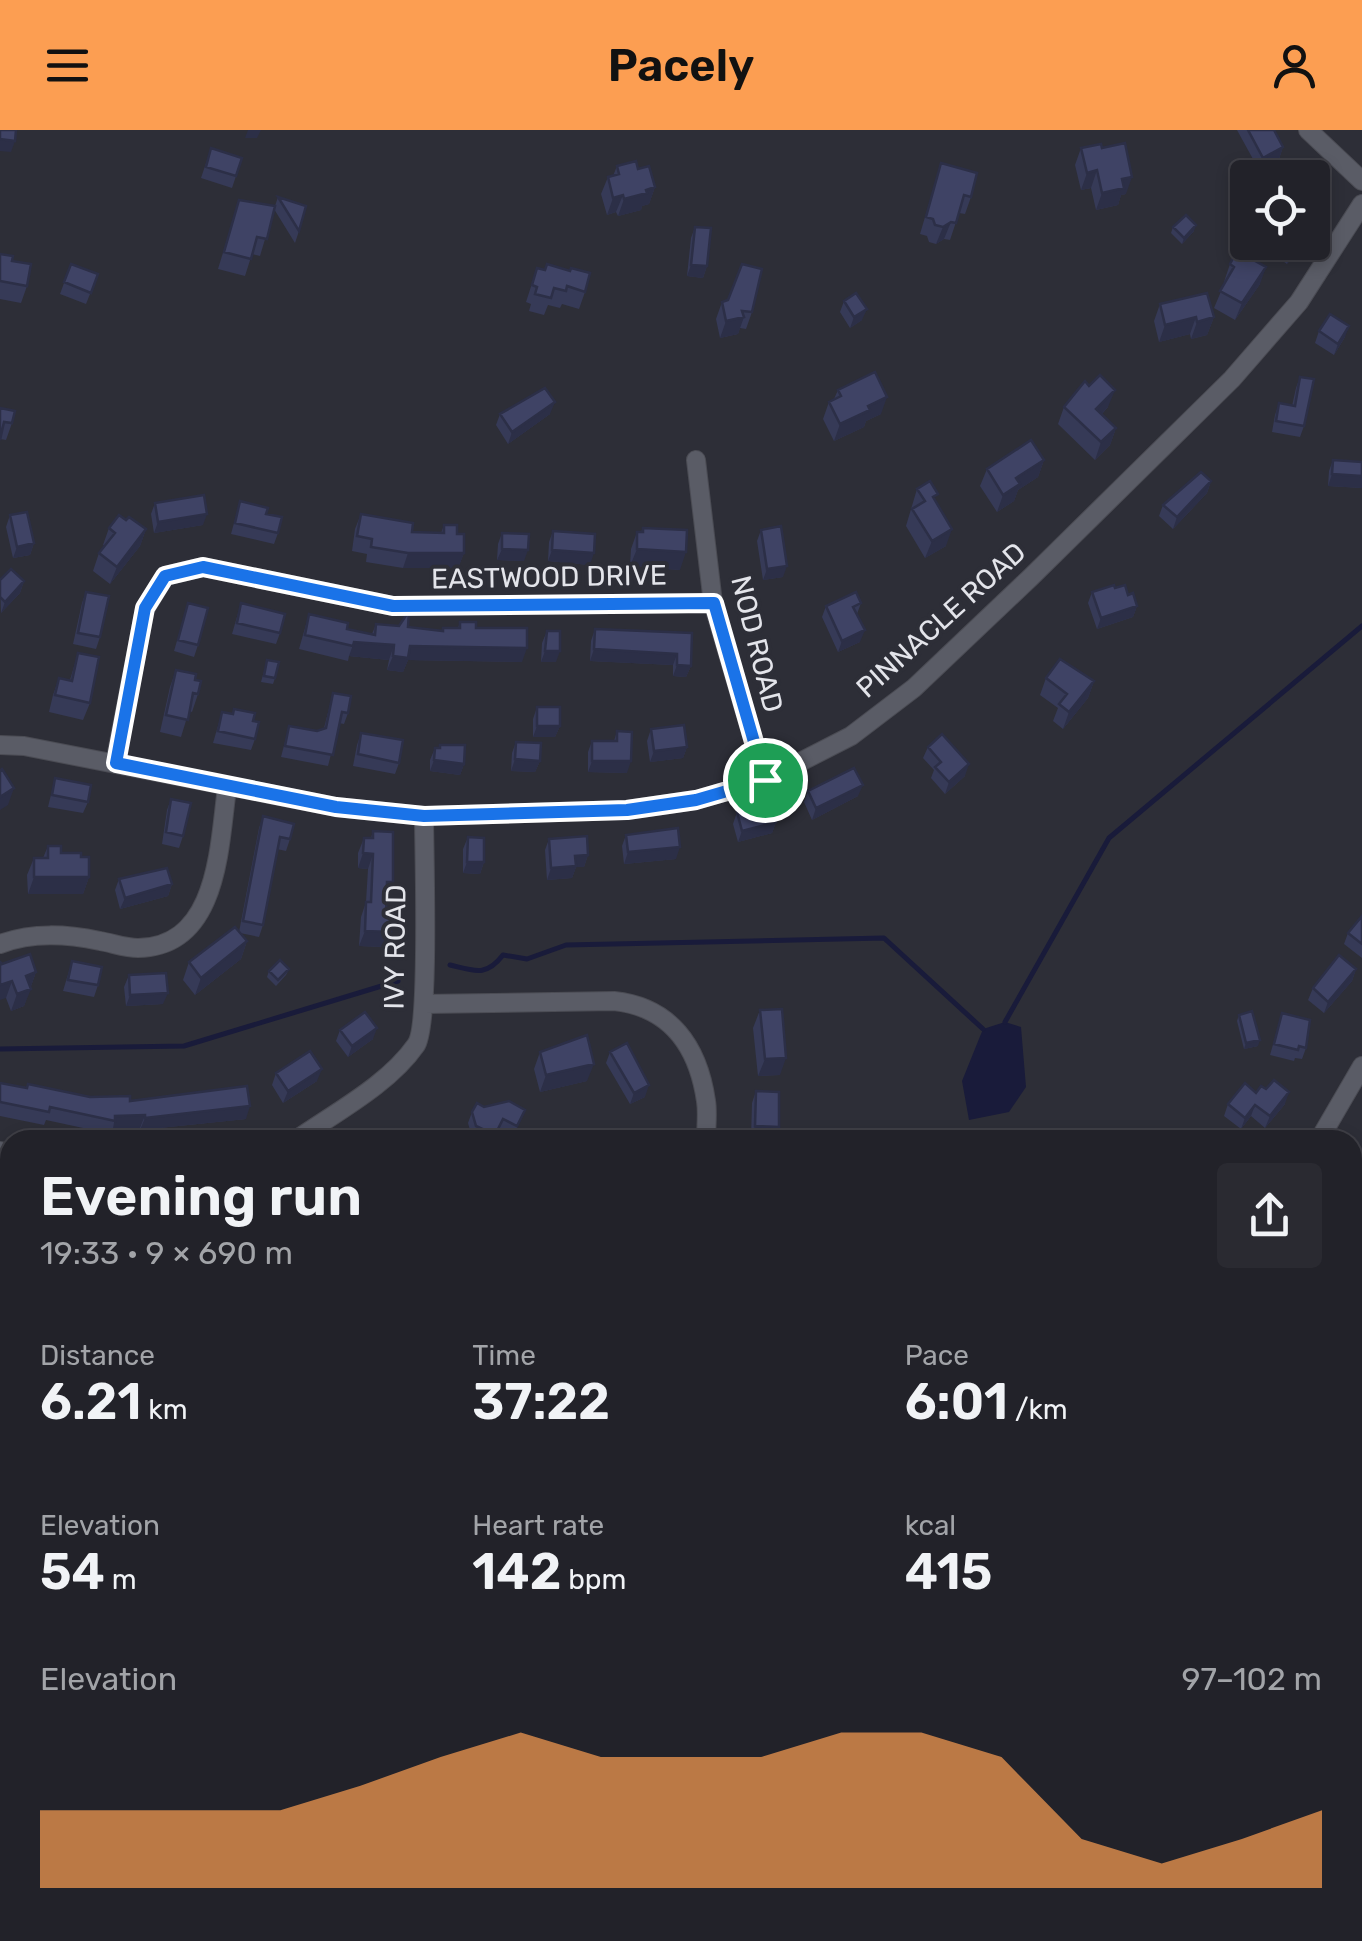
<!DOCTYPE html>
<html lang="en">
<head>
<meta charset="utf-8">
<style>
	:root { --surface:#222229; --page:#2a2a31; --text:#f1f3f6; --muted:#a2a4a8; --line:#3f3f46; --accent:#fc9e52 }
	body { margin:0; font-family:Rubik,sans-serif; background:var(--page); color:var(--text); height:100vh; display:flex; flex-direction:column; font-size:38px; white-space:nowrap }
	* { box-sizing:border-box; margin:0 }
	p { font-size:32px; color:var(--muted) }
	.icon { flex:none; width:55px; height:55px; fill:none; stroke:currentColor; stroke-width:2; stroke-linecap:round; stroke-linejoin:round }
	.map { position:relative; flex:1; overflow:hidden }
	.sheet { position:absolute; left:0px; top:1000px; width:1362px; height:812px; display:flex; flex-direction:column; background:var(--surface); border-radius:30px 30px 0 0; box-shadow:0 5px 15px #0003,0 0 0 2px var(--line) }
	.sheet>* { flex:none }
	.tools { position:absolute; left:1230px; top:30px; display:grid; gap:20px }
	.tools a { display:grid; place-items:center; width:100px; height:100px; border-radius:10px; background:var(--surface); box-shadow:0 5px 15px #0003,0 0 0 2px var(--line); font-size:50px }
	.pin { position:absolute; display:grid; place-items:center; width:85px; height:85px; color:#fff; margin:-42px; border:5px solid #fff; border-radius:50%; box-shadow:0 2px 10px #0007 }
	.round { display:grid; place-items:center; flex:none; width:105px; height:105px; border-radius:10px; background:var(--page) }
	.overview { display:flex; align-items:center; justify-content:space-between; height:170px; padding:0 40px }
	h1 { font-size:55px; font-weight:600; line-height:75px }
	.figures { display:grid; grid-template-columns:repeat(3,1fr); gap:15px; height:170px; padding:10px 40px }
	.figures div { display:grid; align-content:center }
	.figures b { font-size:50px; font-weight:600 }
	.figures small { font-size:28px; font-weight:400 }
	.figures p { font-size:28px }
	.chart { height:280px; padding:20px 40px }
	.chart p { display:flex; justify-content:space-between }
	.chart svg { width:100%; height:180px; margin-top:10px; fill:var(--accent); opacity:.7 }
	header { display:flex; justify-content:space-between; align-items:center; height:130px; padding:0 40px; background:var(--accent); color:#111; font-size:45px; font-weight:600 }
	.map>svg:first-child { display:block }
	.green { fill:#594231 }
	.water { fill:#191b3a }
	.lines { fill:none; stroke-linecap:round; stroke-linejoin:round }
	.stream { stroke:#191b3a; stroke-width:5 }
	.minor-casing { stroke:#4b4c54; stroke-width:20 }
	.minor { stroke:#5a5c66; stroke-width:18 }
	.wall { fill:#363a57 }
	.shaded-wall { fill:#2c2f47 }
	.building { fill:#3f4365; stroke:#2c2f47; stroke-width:2.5 }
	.route-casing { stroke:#fff; stroke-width:20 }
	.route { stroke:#1a73e8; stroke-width:12 }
	.labels { text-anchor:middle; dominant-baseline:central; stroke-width:8; stroke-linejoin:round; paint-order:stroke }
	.street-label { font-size:28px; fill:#e3e4ea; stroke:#2d2e37 }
</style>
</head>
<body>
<header><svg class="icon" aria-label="menu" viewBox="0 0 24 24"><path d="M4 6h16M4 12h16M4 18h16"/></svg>Pacely<svg class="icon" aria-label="person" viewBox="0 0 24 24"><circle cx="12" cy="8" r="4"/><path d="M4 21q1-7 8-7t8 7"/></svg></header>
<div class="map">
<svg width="1362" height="1811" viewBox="0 0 1362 1811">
	<rect width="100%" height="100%" fill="#2d2e37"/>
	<path class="green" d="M1362,1190V1811H1069L1073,1802H1352V1203Z"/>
	<path class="water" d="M1005,892L1021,897L1026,957L1009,982L969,990L962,951L983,899Z"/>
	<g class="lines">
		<path class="stream" d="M450,835C475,841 486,847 503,825L527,829L566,815L884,808L983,899
			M1005,892L1109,708L1362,496
			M0,919L184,916L398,851"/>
		<g class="minor-casing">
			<path id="minor" d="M1308,0L1362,51
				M696,330L713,473L765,650
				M0,615L24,616L336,677L424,686L627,680L696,670L765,650L851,606L914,558L1031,447L1232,249L1299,172L1362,74
				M115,633L145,479L165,446L203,437L393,476L713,473
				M0,814C33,802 66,804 100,811C112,813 126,818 138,818C219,817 219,715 227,658
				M424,874L614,871C670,877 698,916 706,971C708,983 706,997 706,1010
				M296,1010C336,982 388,955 416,915C430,896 424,721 424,686
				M1319,1010L1362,936
				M0,1021L10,1023
				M351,1802L366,1811
				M379,1811L384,1802
				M672,1811L676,1802
				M955,1811L959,1802"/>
		</g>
		<use href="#minor" class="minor"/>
	</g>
	<path class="wall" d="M1237,0H1274L1283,17L1279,29L1259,40Z
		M211,18L242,28L232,58L201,48Z
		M1081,18H1102L1126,64L1121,65L1118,75L1096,80L1091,58L1081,60L1075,35Z
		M941,33L971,67L965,84L959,83L950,110L944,109L936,114L929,112L927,106L920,104Z
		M617,36L638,39L655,57L649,74L642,76L641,80L618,86L616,82L607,85L601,64L608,47L613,46Z
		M278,67L299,101L295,113L274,79L260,126L252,124L245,146L218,139L239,70L275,76Z
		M695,97L707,136L703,148L687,146L691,108Z
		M1173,97L1194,101L1182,114L1171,103Z
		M1278,112H1305L1287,134L1277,127L1281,115Z
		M0,124L12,131L27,156L21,173L0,169Z
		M71,134L98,144L86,174L60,164Z
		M1230,134L1260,154L1235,190L1214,178L1225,152H1224Z
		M537,138L585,162L579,179L562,174L560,178L548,175L544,185L529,181L531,174L526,172Z
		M844,171L862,190L850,198L840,182Z
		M722,172L752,182L746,199L740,198L738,204L720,208L716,189Z
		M1160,174L1214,187L1207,205L1191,209L1190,204L1159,212L1154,191Z
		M1319,201L1345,207L1334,225L1315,213Z
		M1300,247L1304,296L1300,307L1272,302L1275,285L1279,273L1292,276L1296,258Z
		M838,260L881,284L866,291L864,297L834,311L823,289L829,272L834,269Z
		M1064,277H1108L1102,284L1116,298L1110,315L1095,330L1058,294Z
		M0,278L12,293L6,310L0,309Z
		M500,284H550L508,314L496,295Z
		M1044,330L1038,347L1018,360L1014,371L997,382L980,356L987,339Z
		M1333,330L1362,332V358L1328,356L1329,341Z
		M1211,351L1207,363L1173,399L1159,386L1163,375Z
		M917,359L935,371L946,416L925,428L906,396Z
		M240,371L278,403L274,414L231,404Z
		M155,373L203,395L154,403L151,384Z
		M361,384L412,402L441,403L444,395L457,404L464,423L458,438H403L366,432L367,424L352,421L355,399Z
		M10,385L34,413L30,425L13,428L6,397Z
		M109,398L146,399L140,416L110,454L93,441L99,423L105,416L103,415Z
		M643,398L680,440L630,436L631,419L637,402H641Z
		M761,400L783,447L763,450L757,411Z
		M553,401L590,435L548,431L549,412Z
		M502,403L524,431L497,430L498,414Z
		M0,450L24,451L20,463L1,483Z
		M1115,458L1128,465L1137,476L1133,487L1097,499L1088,473L1092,462Z
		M86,462L100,507L96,519L73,514L82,473Z
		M188,473L198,515L194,527L174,521Z
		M241,473L280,503L276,514L232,504Z
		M861,473L857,484L860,512L838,522L822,487L826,476Z
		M309,484L347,499L372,504L376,494L442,501L443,498H458L460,492L476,498L522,532L408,530L403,542L387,540L389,530L349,526L348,531L299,519Z
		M595,499L692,503L691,536L686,547L673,546V535L590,531L591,511Z
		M547,501L556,532H541L542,513Z
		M78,523L90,573L83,590L49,582L53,565L59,548L70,550Z
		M267,530L275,548L273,554L261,552Z
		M176,540L195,550L198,564L192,582L189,581L181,607L160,602L170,557Z
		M1046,548L1094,551L1088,568L1063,599L1053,591L1058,578L1040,565Z
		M333,563L348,583L344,594L339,593L328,636L281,627L289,596L317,601L324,598Z
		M537,577L560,596L555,607H533V589Z
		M222,582L253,591L255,609L251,620L213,613Z
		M651,599L687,617L683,628L650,632L647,611Z
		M617,601L627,643L588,642V622L592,611H614Z
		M361,603L399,633L395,644L353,636L357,615Z
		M516,612L540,631L535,642L511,641L512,623Z
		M440,615L464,634L460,645L430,641V630L435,618H439Z
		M928,617L965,646L945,664L931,648L934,640L923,628Z
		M55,648L88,672L83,683L48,677Z
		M808,661L858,666L812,690L804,672Z
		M171,669L183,706L179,718L162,714L167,680Z
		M737,682L776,692L772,703L738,712L733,694Z
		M263,686L290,709L286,721L277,719L263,795L259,807L240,803L247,811L241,829L195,865L183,850L189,832L239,802L259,698Z
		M373,701L393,752L386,767L385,817L359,816L361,787L366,772L368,739L358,738V723L364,708H371Z
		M626,705L676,729L624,734L622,716Z
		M468,707L484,732L480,744L463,743V719Z
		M549,709L588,725L584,737H576L572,748L547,750L545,720Z
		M48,716L61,723L81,727L89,747L83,764H28L27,745L34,728H43Z
		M119,749L172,754L168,766L120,779L115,760Z
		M1362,786V828L1344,814L1348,803Z
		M72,831L98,855L94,867L63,861Z
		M2,834L36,842L24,876L11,881L6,868Z
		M289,839L286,845L276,856L267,847L269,841Z
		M1356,839L1352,851L1324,883L1308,870L1313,858Z
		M129,845L163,874L126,876L124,857Z
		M760,880L780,945L758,946L753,898Z
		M1282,883L1306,918L1302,929L1295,928L1294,931L1270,925Z
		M1239,885L1258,916L1244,919L1237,891Z
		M340,900L373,909L348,927L336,911Z
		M540,922L587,951L540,962L534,939Z
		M610,922L645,967L630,974L606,933Z
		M276,943L317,951L283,973L272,955Z
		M0,953L90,967L130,971L246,989L140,1000V998L113,999L111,1004L46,990L44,995L0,986Z
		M756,961L779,997L774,1008H751L752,973Z
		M1256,963L1285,974L1265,998L1251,986L1241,999L1224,986L1228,974Z
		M484,977L525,980L513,1007L499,1000L494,1010H477L472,1007L468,993L472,982Z
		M1362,1023V1060L1352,1055V1039Z
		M10,1229V1288L0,1284V1255Z"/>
	<path class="shaded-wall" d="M248,0H261L257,8H245Z
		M0,9L15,11L11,22L0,21Z
		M1283,17L1279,29L1259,40L1263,28Z
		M1097,40L1091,58L1081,60L1087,43Z
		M1132,47L1126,64L1121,65L1118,75L1096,80L1102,63L1122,49Z
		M655,57L649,74L642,76L641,80L618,86L624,69Z
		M623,65L616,82L607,85L613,68Z
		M951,92L944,109L936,114L943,97Z
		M1196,95L1194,101L1182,114L1184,108Z
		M1300,112H1305L1287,134L1292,122Z
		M691,135L707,136L703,148L687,146Z
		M1266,137L1260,154L1235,190L1242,173Z
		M867,179L862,190L850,198L854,187Z
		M744,187L738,204L720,208L726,191Z
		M1196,187L1190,204L1159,212L1165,195Z
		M1214,187L1207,205L1191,209L1197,192Z
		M1349,196L1345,207L1334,225L1338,214Z
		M1115,260L1108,277L1090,296L1096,279Z
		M887,267L881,284L866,291L864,297L834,311L840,294L868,276Z
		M555,272L550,284L508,314L512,302Z
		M1116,298L1110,315L1095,330L1101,312Z
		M1044,330L1038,347L1018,360L1014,371L997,382L1003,365L1016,348Z
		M1332,344L1362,346V358L1328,356Z
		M1211,351L1207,363L1173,399L1177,387Z
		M207,384L203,395L154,403L158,392Z
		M146,399L140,416L110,454L117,437Z
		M952,399L946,416L925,428L932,411Z
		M34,413L30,425L13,428L17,417Z
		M502,419L528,420L524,431L497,430Z
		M637,419L686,422L680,440L630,436Z
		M552,420L594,423L590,435L548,431Z
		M408,423H464L458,438H403Z
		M787,436L783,447L763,450L767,439Z
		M24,451L20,463L1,483L5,472Z
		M1137,476L1133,487L1097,499L1101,488Z
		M865,500L860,512L838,522L842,511Z
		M354,512L394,515L389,530L349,526Z
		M410,516L527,518L522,532L408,530L403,542L387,540L393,526Z
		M594,519L677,524L673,535L590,531Z
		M545,521H560L556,532H541Z
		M677,535L691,536L686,547L673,546Z
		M1094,551L1088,568L1063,599L1069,582Z
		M537,596H560L555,607H533Z
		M687,617L683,628L650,632L654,621Z
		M515,629L540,631L535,642L511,641Z
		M434,630L464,634L460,645L430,641Z
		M592,631H631L627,643L588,642Z
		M969,634L965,646L945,664L949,652Z
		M863,655L858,666L812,690L816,678Z
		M14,658L8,675L0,680V667Z
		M776,692L772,703L738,712L742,701Z
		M680,717L676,729L624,734L628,722Z
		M363,723L373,724L368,739L358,738Z
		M588,725L584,737H576L572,748L547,750L551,738L575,726Z
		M467,732H484L480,744L463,743Z
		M34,747H89L83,764H28Z
		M387,752H393L388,767H382Z
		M172,754L168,766L120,779L125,768Z
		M365,801L391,802L385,817L359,816Z
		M247,811L241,829L195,865L201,848Z
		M1356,839L1352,851L1324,883L1328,872Z
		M36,842L30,859L26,846Z
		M12,851L6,868L0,870V855Z
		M31,859L24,876L11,881L17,864Z
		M168,863L163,874L126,876L130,865Z
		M377,898L373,909L348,927L352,916Z
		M1260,910L1258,916L1244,919L1246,913Z
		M786,928L780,945L758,946L765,929Z
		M594,934L587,951L540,962L546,945Z
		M322,939L317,951L283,973L288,961Z
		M649,955L645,967L630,974L634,963Z
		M1289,962L1285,974L1265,998L1270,986Z
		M1255,975L1251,986L1241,999L1245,988Z
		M250,976L246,989L140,1000L145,988Z
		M145,985L140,998L113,999L115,986Z
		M755,996L779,997L774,1008H751Z
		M1362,1111V1116L1352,1131L1353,1126Z
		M10,1720V1734L0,1737V1723Z"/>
	<path class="building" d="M0,0H16L15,11L0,9Z
		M1248,0H1274L1283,17L1263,28Z
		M1125,13L1132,47L1122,49L1124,58L1102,63L1097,40L1087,43L1081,18L1101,14L1102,18Z
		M211,18L242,28L236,46L206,37Z
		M636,31L638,39L649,36L655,57L646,60L647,63L624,69L623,65L613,68L608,47L619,44L617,36Z
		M941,33L977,43L971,67L964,65L956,93L951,92L943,97L935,95L933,89L926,87Z
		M278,67L306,76L299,101Z
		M239,70L275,76L267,109L257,107L251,129L224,122Z
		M1186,85L1196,95L1184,108L1173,97Z
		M695,97L711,98L707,136L691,135Z
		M1283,112H1300L1292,122L1281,116Z
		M1237,121L1266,137L1242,173L1220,161L1234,137L1230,134Z
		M0,124L13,126L12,131L31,134L27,156L0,151Z
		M71,134L98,144L91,163L64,152Z
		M547,134L570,141L571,138L590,143L585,162L567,156L566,161L554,158L551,168L535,164L537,157L532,155L537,138L545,140Z
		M742,134L762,139L752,182L742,181L744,187L726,191L722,172L728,170Z
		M856,163L867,179L854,187L844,171Z
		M1207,163L1214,187L1197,192L1196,187L1165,195L1160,174Z
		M1330,184L1349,196L1338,214L1319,201Z
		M875,242L887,267L868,276L870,280L840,294L829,272L841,266L838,260Z
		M1100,245L1115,260L1096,279L1116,298L1101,312L1064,277L1085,251L1089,256Z
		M1300,247L1314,249L1304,296L1276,291L1279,273L1295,276Z
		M545,258L555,272L512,302L500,284Z
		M0,278L15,281L12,293L4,292L0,310Z
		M1031,310L1044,330L1016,348L1020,354L1003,365L987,339Z
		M1333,330L1362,332V346L1332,344Z
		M1201,342L1211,351L1177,387L1163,375Z
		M930,351L938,364L933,367L952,399L932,411L912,379L925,371L917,359Z
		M204,365L207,384L158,392L155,373Z
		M240,371L268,378L266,384L282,387L278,403L235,393Z
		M27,382L34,413L17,417L10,385Z
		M361,384L413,393L412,402L444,403V395H457V404H464V423H408L371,417L372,409L357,406Z
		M119,385L126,390L129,387L146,399L117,437L99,423L115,403L109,398Z
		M781,396L787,436L767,439L761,400Z
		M643,398L687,400L686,422L637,419V402H643Z
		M553,401L595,404L594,423L552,420Z
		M502,403L529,404L528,420L502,419Z
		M11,439L24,451L5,472L0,467V450Z
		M1114,455L1115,458L1125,455L1128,465L1133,463L1137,476L1101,488L1092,462Z
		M86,462L109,466L100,507L78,503Z
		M856,462L861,473L853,477L865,500L842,511L826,476Z
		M188,473L208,478L198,515L178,510Z
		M241,473L285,484L280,503L237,493Z
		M409,481L408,497L443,501V498H460V492H476V498H527V518L410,516L408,528L393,526L394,515L354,512L353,516L305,505L309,484L348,493L347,499L375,505L376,494L399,496Z
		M595,499L692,503L691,536L677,535V524L594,519Z
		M547,501H560V521H545Z
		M78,523L99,527L90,573L55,565L59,548L72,551Z
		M1060,529L1094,551L1069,582L1059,574L1067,564L1046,548Z
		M267,530L279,532L275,548L264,546Z
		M176,540L196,544L195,550L201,551L198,564L193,563L188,590L166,585Z
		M333,563L351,566L348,583L342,582L333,625L285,616L289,596L317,601L326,598Z
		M537,577H560V596H537Z
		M234,579L255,583L253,591L259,592L255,609L218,601L222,582L233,584Z
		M684,595L687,617L654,621L651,599Z
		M617,601L632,602L631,631H592V611H617Z
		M361,603L403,610L399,633L358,624Z
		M942,604L969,634L949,652L935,637L941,632L928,617Z
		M516,612L541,613L540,631L515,629Z
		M440,615H465L464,634L434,630L435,618H440Z
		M854,638L863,655L816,678L808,661Z
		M2,639L14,658L0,667V641Z
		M55,648L91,655L88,672L52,665Z
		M171,669L191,673L183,706L166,702Z
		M771,673L776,692L742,701L737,682Z
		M263,686L294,694L290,709L280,707L263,795L243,791Z
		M678,698L680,717L628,722L626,705Z
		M373,701L393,702V752H387L386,785H391V802L365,801L366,772H371L373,724L363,723L364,708H373Z
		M587,706L588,725L575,726L576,736L551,738L549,709Z
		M468,707L484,708V732H467Z
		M48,716H61V723H81V727H89V747H34V728H48Z
		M167,738L172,754L125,768L119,749Z
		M1362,786V814L1348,803Z
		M235,797L247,811L201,848L189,832Z
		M30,824L36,842L26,846L31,859L17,864L12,851L0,855V832L2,834Z
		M1339,825L1356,839L1328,872L1313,858Z
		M280,830L289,839L278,850L269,841Z
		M72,831L102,837L98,855L68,850Z
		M166,843L168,863L130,865L129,845Z
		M782,879L786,928L765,929L760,880Z
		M1252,881L1260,910L1246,913L1239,885Z
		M365,882L377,898L352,916L340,900Z
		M1282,883L1310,890L1306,918L1299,916L1298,920L1274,914Z
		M587,905L594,934L546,945L540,922Z
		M627,913L649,955L634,963L610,922Z
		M310,921L322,939L288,961L276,943Z
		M1274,950L1289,962L1270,986L1255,975L1245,988L1228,974L1245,953L1256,963L1261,956L1266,959Z
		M0,953L27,958L28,954L90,967L130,966V971L247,956L250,976L145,988V985L115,986V991L50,977L49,982L0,972Z
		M756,961L779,962V997L755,996Z
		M509,971L525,980L517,996L503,989L495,1005L476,996L472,982L477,973L484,977Z
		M663,1004L665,1010H646L645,1008Z
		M1362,1023V1047L1352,1041Z
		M1352,1087L1362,1093V1111L1353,1126Z
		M10,1229V1268L0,1264V1255Z
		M0,1658L10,1688V1720L0,1723Z
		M93,1802H113L111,1811H91Z
		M443,1802H461L465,1805L461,1811H438Z
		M722,1802H738L743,1805L740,1811H717Z
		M1003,1802H1023L1025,1804L1021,1811H998Z
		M302,1806L304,1811H283Z"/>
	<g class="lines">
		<g class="route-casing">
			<path id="route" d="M203,437L393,476L714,473L765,650L696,670L627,680L424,686L336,677L116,633L145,478L165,446Z"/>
		</g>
		<use href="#route" class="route"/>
	</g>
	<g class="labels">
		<g class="street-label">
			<text transform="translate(549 447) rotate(-1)">EASTWOOD DRIVE</text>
			<text transform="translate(941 490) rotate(-42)">PINNACLE ROAD</text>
			<text transform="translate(757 514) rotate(76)">NOD ROAD</text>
			<text transform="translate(395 817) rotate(-89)">IVY ROAD</text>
		</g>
	</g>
</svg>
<div class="tools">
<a><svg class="icon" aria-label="locate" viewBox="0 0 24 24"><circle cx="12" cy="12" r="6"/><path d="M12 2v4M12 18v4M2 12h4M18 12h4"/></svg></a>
</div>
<div class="pin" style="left:765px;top:650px;background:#1e9e55"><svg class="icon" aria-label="arrive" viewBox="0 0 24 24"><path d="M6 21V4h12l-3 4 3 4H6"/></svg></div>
<section class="sheet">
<div class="overview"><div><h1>Evening run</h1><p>19:33 · 9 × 690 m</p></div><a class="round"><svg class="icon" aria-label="share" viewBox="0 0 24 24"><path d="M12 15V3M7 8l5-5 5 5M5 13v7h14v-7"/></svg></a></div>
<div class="figures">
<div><p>Distance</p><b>6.21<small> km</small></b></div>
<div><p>Time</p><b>37:22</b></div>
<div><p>Pace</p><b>6:01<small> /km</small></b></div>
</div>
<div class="figures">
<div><p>Elevation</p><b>54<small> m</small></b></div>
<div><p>Heart rate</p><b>142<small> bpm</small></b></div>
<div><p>kcal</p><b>415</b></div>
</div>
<div class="chart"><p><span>Elevation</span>97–102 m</p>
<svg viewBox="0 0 160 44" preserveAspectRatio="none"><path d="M0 44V25L10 25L20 25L30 25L40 19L50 12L60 6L70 12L80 12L90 12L100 6L110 6L120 12L130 32L140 38L150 32L160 25V44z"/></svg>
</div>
</section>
</div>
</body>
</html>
